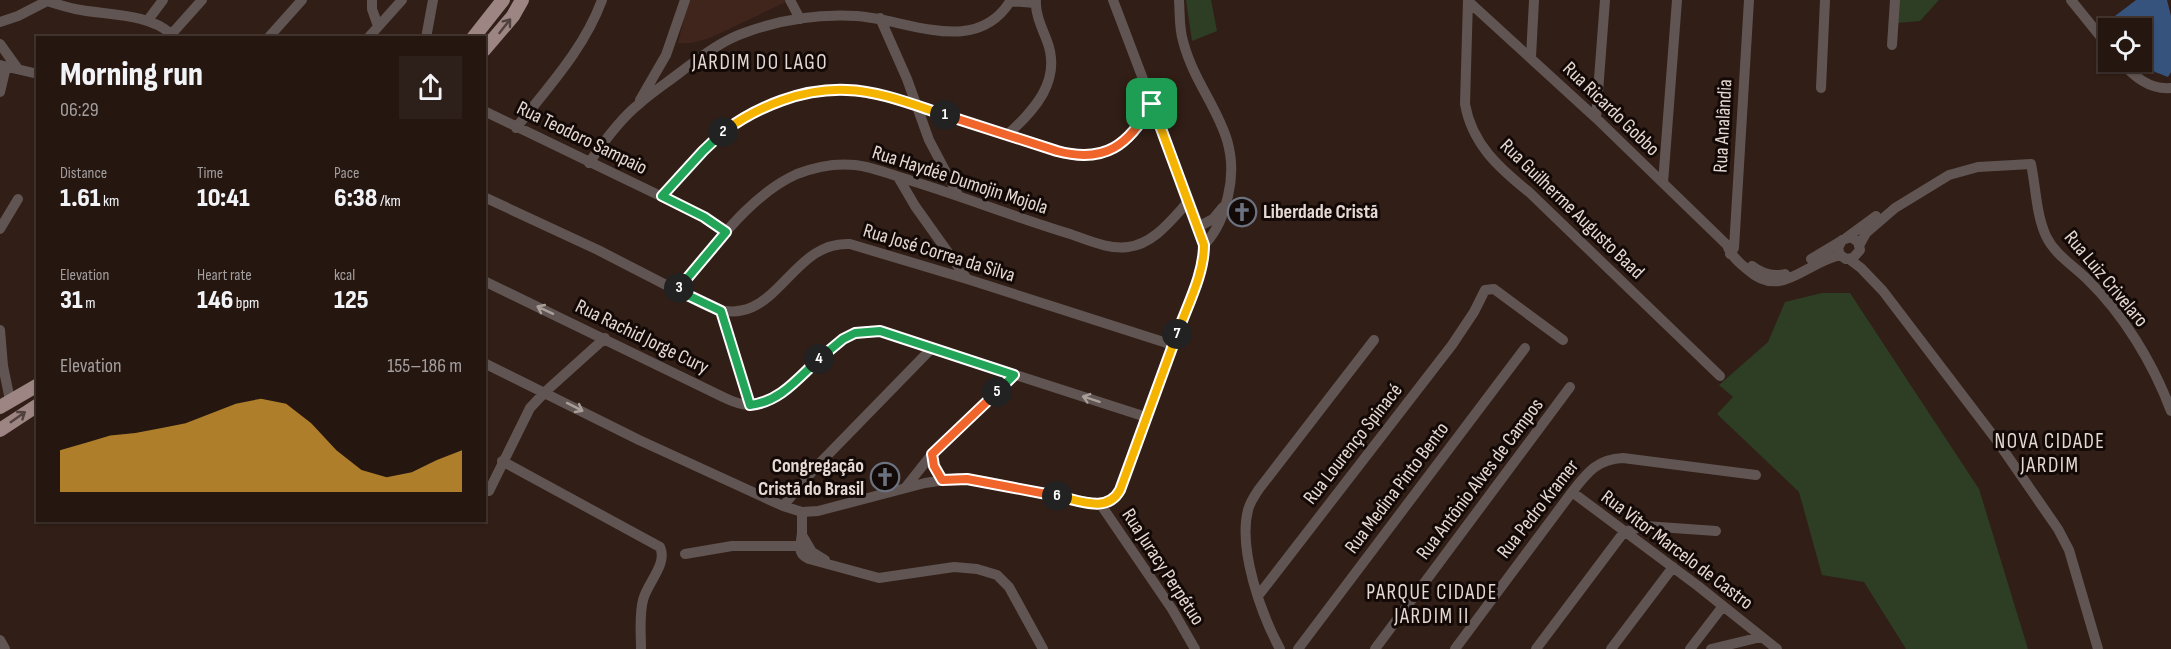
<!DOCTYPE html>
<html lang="en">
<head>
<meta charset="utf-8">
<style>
	:root { --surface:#251610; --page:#2d1f19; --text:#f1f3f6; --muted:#a39f9f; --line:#423530; --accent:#e8ab37 }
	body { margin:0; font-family:"Sofia Sans Condensed",sans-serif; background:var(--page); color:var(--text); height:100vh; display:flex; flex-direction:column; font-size:22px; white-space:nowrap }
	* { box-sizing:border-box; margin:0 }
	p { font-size:20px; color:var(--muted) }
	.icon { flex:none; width:33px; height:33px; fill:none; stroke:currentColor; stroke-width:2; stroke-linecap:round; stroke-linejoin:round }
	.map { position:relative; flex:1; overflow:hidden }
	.side { position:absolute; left:36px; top:36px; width:450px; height:486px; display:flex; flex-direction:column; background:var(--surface); border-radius:0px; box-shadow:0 2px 4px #0004,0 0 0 2px var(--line) }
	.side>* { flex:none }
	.controls { position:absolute; left:2098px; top:18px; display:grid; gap:12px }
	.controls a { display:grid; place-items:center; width:54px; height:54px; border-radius:0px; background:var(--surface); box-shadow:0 2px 4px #0004,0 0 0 2px var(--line); font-size:30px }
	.pin { position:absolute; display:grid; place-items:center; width:51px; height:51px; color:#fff; margin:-26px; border-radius:12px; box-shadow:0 3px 9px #0006 }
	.km { position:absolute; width:30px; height:30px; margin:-15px; border-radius:50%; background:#222; color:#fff; font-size:16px; line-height:30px; text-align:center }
	.round { display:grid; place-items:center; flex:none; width:63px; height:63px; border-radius:0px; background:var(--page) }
	.overview { display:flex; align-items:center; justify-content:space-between; height:102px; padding:0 24px }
	h1 { font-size:33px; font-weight:800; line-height:45px }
	.metrics { display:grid; grid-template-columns:repeat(3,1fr); gap:9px; height:102px; padding:6px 24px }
	.metrics div { display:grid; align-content:center }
	.metrics b { font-size:26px; font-weight:800 }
	.metrics small { font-size:16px; font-weight:400 }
	.metrics p { font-size:16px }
	.chart { height:168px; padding:12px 24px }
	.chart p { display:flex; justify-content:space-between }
	.chart svg { width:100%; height:108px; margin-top:6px; fill:var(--accent); opacity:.7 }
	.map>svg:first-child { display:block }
	.built { fill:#3f251b }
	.green { fill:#2d3e25 }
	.water { fill:#36537d }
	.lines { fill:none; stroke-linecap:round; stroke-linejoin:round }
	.minor { stroke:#605553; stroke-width:10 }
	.major { stroke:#9c8582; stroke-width:14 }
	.oneway { stroke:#51413e }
	.oneway2 { stroke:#aa9e99 }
	.split-1-casing { stroke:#fff; stroke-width:12 }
	.split-2-casing { stroke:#fff; stroke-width:12 }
	.split-3-casing { stroke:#fff; stroke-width:12 }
	.split-4-casing { stroke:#fff; stroke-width:12 }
	.split-5-casing { stroke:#fff; stroke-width:12 }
	.split-6-casing { stroke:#fff; stroke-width:12 }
	.split-7-casing { stroke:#fff; stroke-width:12 }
	.split-8-casing { stroke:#fff; stroke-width:12 }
	.split-1 { stroke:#f0652b; stroke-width:8 }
	.split-2 { stroke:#f5b400; stroke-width:8 }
	.split-3 { stroke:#22a559; stroke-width:8 }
	.split-4 { stroke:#22a559; stroke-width:8 }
	.split-5 { stroke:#22a559; stroke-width:8 }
	.split-6 { stroke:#f0652b; stroke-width:8 }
	.split-7 { stroke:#f5b400; stroke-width:8 }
	.split-8 { stroke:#f5b400; stroke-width:8 }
	.labels { text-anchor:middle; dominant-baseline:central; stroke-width:6; stroke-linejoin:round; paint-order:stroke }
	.street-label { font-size:20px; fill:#e6d9d3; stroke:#130a07 }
	.poi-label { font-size:20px; font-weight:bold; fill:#e6d9d3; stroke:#130a07; text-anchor:start }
	.neighbourhood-label { font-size:21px; letter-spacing:1.5px; fill:#e6d9d3; stroke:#130a07 }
</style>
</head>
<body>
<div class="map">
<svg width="2171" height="649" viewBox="0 0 2171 649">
	<rect width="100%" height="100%" fill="#311e16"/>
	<path class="built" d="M688,0H784L786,2L710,38L692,43H678Z"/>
	<path class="green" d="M1186,0H1211L1217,31L1192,41Z
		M1898,0H1939L1920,21L1897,23Z
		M1822,293H1850L1979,489L2028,649H1906L1864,582L1822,575L1799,492L1717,414L1733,397L1719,385L1768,342L1785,302Z"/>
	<path class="water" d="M2136,0H2167L2171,16V72L2168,77L2155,72L2142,58V28H2123L2115,16Z"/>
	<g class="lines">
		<path class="minor" d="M44,0C56,4 68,8 81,10C109,15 150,14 171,34
			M372,0V9L378,26
			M790,0L800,19
			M1179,0C1180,14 1179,28 1183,41C1198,99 1244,130 1228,196C1223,216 1218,230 1204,245
			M1468,0L1465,104C1472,144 1499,168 1529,192L1720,376
			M2071,0L2109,47
			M1010,1L1035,3
			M1468,1L1596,118L1727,245C1731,256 1739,263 1748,270C1781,300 1806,262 1840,255L1846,259L1853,258L1860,250L1858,242L1851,237L1842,240L1838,248L1840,255
			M880,18L907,79L929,140L958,195
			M148,20L163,0
			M0,22L18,16L49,0
			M168,38L202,0
			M268,38L302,0
			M368,38L402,0
			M426,38L433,0
			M0,44L18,69
			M1892,45L1895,0
			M1531,57L1534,0
			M2121,62C2134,76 2149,90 2171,88
			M0,65L38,74
			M1821,88L1825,0
			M0,92L6,67
			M640,100L666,55L685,0
			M484,111L704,217L726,232
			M1596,118L1605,0
			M516,128C548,87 584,49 602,0
			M1007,135C1035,110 1062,80 1047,41C1042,28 1035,14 1036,0
			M589,163C602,144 621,118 639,104C652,92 668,82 682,71C701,57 721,41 744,33C779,20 819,14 856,16C908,19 976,58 1011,0
			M898,177L915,206L967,279
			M1663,183L1677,0
			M662,196C680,176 698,154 719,135C753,106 803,88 848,90C858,91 869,94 880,95L1073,155C1117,156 1131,141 1152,104
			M484,197L598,250L703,304C776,339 787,240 850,244L967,279L1173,345
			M1198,227L1213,219L1223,207
			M0,229L18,199
			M1846,238L1876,216
			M1859,246L1866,233L1895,208L1949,175L1978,167L2031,164C2036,188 2036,214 2046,236C2055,255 2073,265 2087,279C2124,315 2153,363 2171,411
			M1730,254L1734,248L1749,0
			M1811,259L1841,241
			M1849,259L1861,268L1883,291L1995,438L2058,529L2069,550L2098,649
			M1752,266C1762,274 1772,277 1785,274
			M484,281L723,397C731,401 740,405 750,405C781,406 818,357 843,339C856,332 866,331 880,331L1146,417
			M677,290C711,251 749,195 797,174C815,167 836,163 855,165C874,167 894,176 912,181C964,197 1015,217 1067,233C1086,239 1108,250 1128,247C1154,244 1172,219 1188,202
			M721,311L750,405
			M0,330L3,366L10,400
			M484,363L639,440L783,506L802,512L818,511L925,483L958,478L984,481L1101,505L1114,498L1120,490L1198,277L1204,252L1201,232L1113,0
			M932,454L934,466L942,480
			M502,461L660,547C668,564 647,583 643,600C639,616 641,633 641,649
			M905,488L932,454L1014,375
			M489,491L530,408L545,392L605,338
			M1572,492L1698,586L1777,649
			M1101,505L1172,609L1195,649
			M783,506L816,467L932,348
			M802,512C802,519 802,526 802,533C801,545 796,553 809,559L879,578L954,567L977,569L997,575L1009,587L1043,649
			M802,535L812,552L825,560
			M685,554L732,546H799
			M1258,596L1452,345L1474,312L1485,290L1494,289L1563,340
			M0,640L5,649
			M1280,649C1261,614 1238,549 1248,510C1250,502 1255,495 1259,489L1374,340
			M1298,649L1525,348
			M1375,649L1570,387
			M1455,649L1572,492C1587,473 1597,459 1623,458L1756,475
			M1536,649L1624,532L1645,526L1716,531
			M1611,649L1673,567
			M1690,649L1723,606
			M1711,649L1761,637"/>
		<path class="major" d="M473,38L503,0
			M484,50L513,16L522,0
			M0,407L38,385
			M0,430L38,405"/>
	</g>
	<defs><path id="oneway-shaft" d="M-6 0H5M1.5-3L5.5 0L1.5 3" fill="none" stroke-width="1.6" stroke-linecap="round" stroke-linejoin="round" transform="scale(1.5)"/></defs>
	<g class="oneway">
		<use href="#oneway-shaft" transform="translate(505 26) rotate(-52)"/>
		<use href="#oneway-shaft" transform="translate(18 417) rotate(-35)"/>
	</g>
	<g class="oneway2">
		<use href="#oneway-shaft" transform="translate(545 310) rotate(-155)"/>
		<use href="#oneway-shaft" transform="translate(1091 399) rotate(-162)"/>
		<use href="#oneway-shaft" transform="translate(575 407) rotate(27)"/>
	</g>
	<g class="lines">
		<g class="split-1-casing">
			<path id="split-1" d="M945,115L1057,151C1105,164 1129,145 1152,104"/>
		</g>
		<g class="split-2-casing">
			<path id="split-2" d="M723,132C758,106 803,88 847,90C880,91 914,105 945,115"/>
		</g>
		<g class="split-3-casing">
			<path id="split-3" d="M679,288L726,232L704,217L662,196L703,151L723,132"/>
		</g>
		<g class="split-4-casing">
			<path id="split-4" d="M679,288L677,290L721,311L750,405C780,402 798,378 819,359"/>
		</g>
		<g class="split-5-casing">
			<path id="split-5" d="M819,359L843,339L855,333L880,331L1014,375L997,392"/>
		</g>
		<g class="split-6-casing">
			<path id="split-6" d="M997,392L932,454L934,466L942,480L967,479L1057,496"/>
		</g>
		<g class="split-7-casing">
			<path id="split-7" d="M1057,496C1079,500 1107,514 1120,490L1177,334"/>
		</g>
		<g class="split-8-casing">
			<path id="split-8" d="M1152,104L1204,245C1204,275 1187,306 1177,334"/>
		</g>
		<use href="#split-1" class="split-1"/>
		<use href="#split-2" class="split-2"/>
		<use href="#split-3" class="split-3"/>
		<use href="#split-4" class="split-4"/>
		<use href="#split-5" class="split-5"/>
		<use href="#split-6" class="split-6"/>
		<use href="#split-7" class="split-7"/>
		<use href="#split-8" class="split-8"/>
	</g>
	<defs>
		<g id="church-ring" transform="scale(1.5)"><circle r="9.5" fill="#130a07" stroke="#6b7280" stroke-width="1.5"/><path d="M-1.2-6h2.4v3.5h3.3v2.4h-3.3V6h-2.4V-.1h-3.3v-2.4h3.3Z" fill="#6b7280"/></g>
	</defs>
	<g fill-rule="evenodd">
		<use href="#church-ring" x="1242" y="212"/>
		<use href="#church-ring" x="885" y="477"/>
	</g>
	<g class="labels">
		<g class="street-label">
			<text transform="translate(1611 109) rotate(44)">Rua Ricardo Gobbo</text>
			<text transform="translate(1723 126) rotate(-87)">Rua Analândia</text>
			<text transform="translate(582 138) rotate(26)">Rua Teodoro Sampaio</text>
			<text transform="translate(960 180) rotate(18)">Rua Haydée Dumojin Mojola</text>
			<text transform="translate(1572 209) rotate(44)">Rua Guilherme Augusto Baad</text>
			<text transform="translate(939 253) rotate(17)">Rua José Correa da Silva</text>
			<text transform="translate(2106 279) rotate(50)">Rua Luiz Crivelaro</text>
			<text transform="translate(642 337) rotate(26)">Rua Rachid Jorge Cury</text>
			<text transform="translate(1353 444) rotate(-52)">Rua Lourenço Spinacé</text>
			<text transform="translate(1480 479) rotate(-53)">Rua Antônio Alves de Campos</text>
			<text transform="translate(1397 488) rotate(-53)">Rua Medina Pinto Bento</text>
			<text transform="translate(1538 509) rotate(-52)">Rua Pedro Kramer</text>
			<text transform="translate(1677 550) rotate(37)">Rua Vitor Marcelo de Castro</text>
			<text transform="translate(1163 567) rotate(57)">Rua Juracy Perpétuo</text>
		</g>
		<g class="poi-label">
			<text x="1263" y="212">Liberdade Cristã</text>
			<text x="864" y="466" text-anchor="end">Congregação<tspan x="864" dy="23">Cristã do Brasil</tspan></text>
		</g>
		<g class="neighbourhood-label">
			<text x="760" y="62">JARDIM DO LAGO</text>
			<text x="2050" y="441">NOVA CIDADE<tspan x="2050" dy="24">JARDIM</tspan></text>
			<text x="1432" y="592">PARQUE CIDADE<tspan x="1432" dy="24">JARDIM II</tspan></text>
		</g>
	</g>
</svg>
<div class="controls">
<a><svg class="icon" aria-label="locate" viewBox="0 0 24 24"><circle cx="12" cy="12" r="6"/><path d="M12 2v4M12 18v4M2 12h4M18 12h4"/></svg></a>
</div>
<div class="pin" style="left:1152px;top:104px;background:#1e9e55"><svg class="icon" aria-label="arrive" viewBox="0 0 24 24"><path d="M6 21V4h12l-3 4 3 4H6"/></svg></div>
<b class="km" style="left:945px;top:115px">1</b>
<b class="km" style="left:723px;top:132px">2</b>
<b class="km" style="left:679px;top:288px">3</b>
<b class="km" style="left:819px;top:359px">4</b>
<b class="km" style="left:997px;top:392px">5</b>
<b class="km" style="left:1057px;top:496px">6</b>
<b class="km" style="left:1177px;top:334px">7</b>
<section class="side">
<div class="overview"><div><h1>Morning run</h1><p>06:29</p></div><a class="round"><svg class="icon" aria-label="share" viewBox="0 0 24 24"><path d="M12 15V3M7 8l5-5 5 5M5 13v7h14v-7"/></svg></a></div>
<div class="metrics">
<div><p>Distance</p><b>1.61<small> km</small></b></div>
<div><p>Time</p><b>10:41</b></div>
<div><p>Pace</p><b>6:38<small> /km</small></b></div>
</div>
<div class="metrics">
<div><p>Elevation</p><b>31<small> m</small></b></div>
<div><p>Heart rate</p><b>146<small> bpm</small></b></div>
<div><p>kcal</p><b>125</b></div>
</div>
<div class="chart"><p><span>Elevation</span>155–186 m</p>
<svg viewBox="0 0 160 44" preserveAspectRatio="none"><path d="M0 44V27L10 24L20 21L30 20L40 18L50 16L60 12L70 8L80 6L90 8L100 16L110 27L120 35L130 38L140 36L150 31L160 27V44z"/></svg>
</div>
</section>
</div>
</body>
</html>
